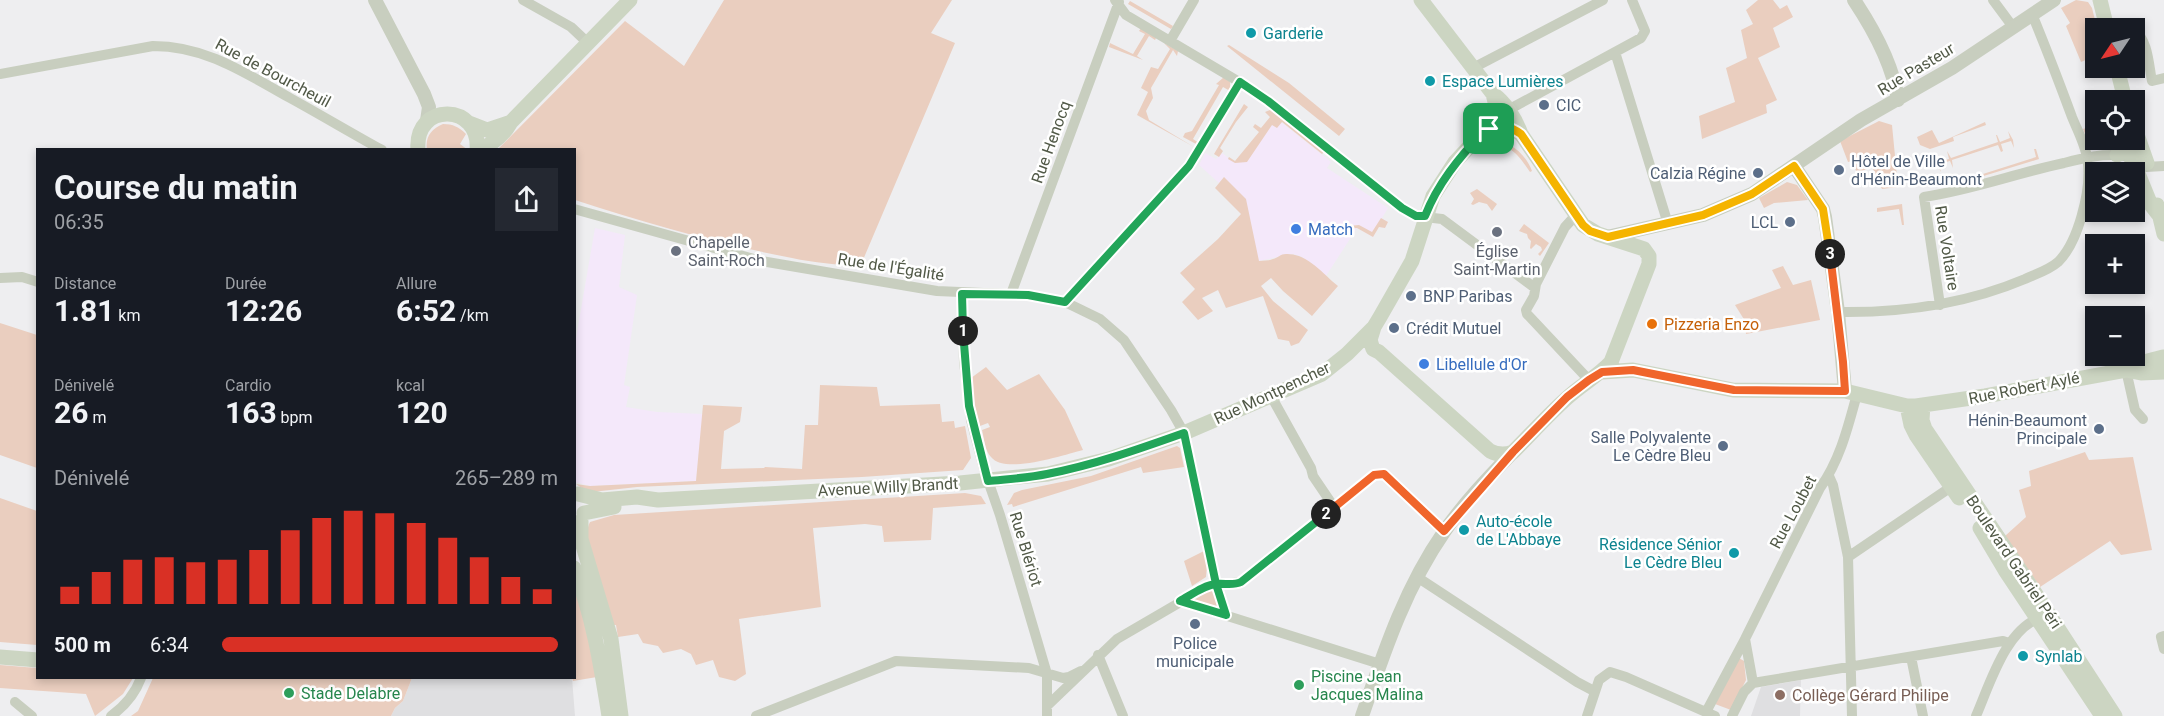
<!DOCTYPE html>
<html lang="fr">
<head>
<meta charset="utf-8">
<style>
	:root { --surface:#171b24; --page:#242831; --text:#f1f3f6; --muted:#9ea1a6; --accent:#d93025 }
	body { margin:0; font-family:Roboto,sans-serif; background:var(--page); color:var(--text); height:100vh; display:flex; flex-direction:column; font-size:22px; white-space:nowrap }
	* { box-sizing:border-box; margin:0 }
	p { font-size:20px; color:var(--muted) }
	.icon { flex:none; width:33px; height:33px; fill:none; stroke:currentColor; stroke-width:2; stroke-linecap:round; stroke-linejoin:round }
	.map { position:relative; flex:1; overflow:hidden }
	.drawer { position:absolute; left:36px; top:148px; width:540px; height:531px; display:flex; flex-direction:column; background:var(--surface); border-radius:0px; box-shadow:0 3px 9px #0003 }
	.drawer>* { flex:none }
	.needle { width:39px; rotate:235deg }
	.controls { position:absolute; left:2085px; top:18px; display:grid; gap:12px }
	.controls a { display:grid; place-items:center; width:60px; height:60px; border-radius:0px; background:var(--surface); box-shadow:0 3px 9px #0003; font-size:30px }
	.pin { position:absolute; display:grid; place-items:center; width:51px; height:51px; color:#fff; margin:-26px; border-radius:12px; box-shadow:0 3px 9px #0006 }
	.km { position:absolute; width:30px; height:30px; margin:-15px; border-radius:50%; background:#222; color:#fff; font-size:16px; line-height:30px; text-align:center }
	.round { display:grid; place-items:center; flex:none; width:63px; height:63px; border-radius:0px; background:var(--page) }
	.overview { display:flex; align-items:center; justify-content:space-between; height:102px; padding:0 18px }
	h1 { font-size:33px; font-weight:700; line-height:45px }
	.stats { display:grid; grid-template-columns:repeat(3,1fr); gap:9px; height:102px; padding:6px 18px }
	.stats div { display:grid; align-content:center }
	.stats b { font-size:30px; font-weight:700 }
	.stats small { font-size:16px; font-weight:400 }
	.stats p { font-size:16px }
	.chart { height:168px; padding:12px 18px }
	.chart p { display:flex; justify-content:space-between }
	.chart svg { width:100%; height:108px; margin-top:6px; stroke:var(--accent); stroke-width:6 }
	ul { padding:0 18px; list-style:none; font-size:20px }
	li { display:grid; grid-template-columns:96px 72px 1fr; align-items:center; height:45px }
	li i { height:15px; border-radius:8px; background:var(--accent) }
	.map>svg:first-child { display:block }
	.commercial { fill:#f4e8fa }
	.education { fill:#dfdfe1 }
	.green { fill:#eacebf }
	.lines { fill:none; stroke-linecap:round; stroke-linejoin:round }
	.minor { stroke:#c8cebf; stroke-width:10 }
	.tertiary { stroke:#c8cebf; stroke-width:14 }
	.secondary { stroke:#ccd5c2; stroke-width:15 }
	.split-1-casing { stroke:#fff; stroke-width:12 }
	.split-2-casing { stroke:#fff; stroke-width:12 }
	.split-3-casing { stroke:#fff; stroke-width:12 }
	.split-4-casing { stroke:#fff; stroke-width:12 }
	.split-1 { stroke:#22a559; stroke-width:8 }
	.split-2 { stroke:#22a559; stroke-width:8 }
	.split-3 { stroke:#f0652b; stroke-width:8 }
	.split-4 { stroke:#f5b400; stroke-width:8 }
	.culture-dot { fill:#0f9aa8; stroke:#fff; stroke-width:2 }
	.service-dot { fill:#5c6f8a; stroke:#fff; stroke-width:2 }
	.shop-dot { fill:#3f7fe0; stroke:#fff; stroke-width:2 }
	.worship-dot { fill:#6b7280; stroke:#fff; stroke-width:2 }
	.food-dot { fill:#e8710a; stroke:#fff; stroke-width:2 }
	.leisure-dot { fill:#2e9e5b; stroke:#fff; stroke-width:2 }
	.education-dot { fill:#8d6e63; stroke:#fff; stroke-width:2 }
	.labels { text-anchor:middle; dominant-baseline:central; stroke-width:5; stroke-linejoin:round; paint-order:stroke }
	.culture-label { font-size:16px; fill:#0d838f; stroke:#fff; text-anchor:start }
	.street-label { font-size:16px; fill:#515947; stroke:#fff }
	.service-label { font-size:16px; fill:#4e5e75; stroke:#fff; text-anchor:start }
	.shop-label { font-size:16px; fill:#366cbe; stroke:#fff; text-anchor:start }
	.worship-label { font-size:16px; fill:#5b616d; stroke:#fff; text-anchor:start }
	.food-label { font-size:16px; fill:#c56008; stroke:#fff; text-anchor:start }
	.leisure-label { font-size:16px; fill:#27864d; stroke:#fff; text-anchor:start }
	.education-label { font-size:16px; fill:#785e54; stroke:#fff; text-anchor:start }
</style>
</head>
<body>
<div class="map">
<svg width="2164" height="716" viewBox="0 0 2164 716">
	<rect width="100%" height="100%" fill="#eeeef0"/>
	<path class="commercial" d="M1281,122L1331,162L1327,168L1388,208L1382,218L1388,222L1385,228L1379,227L1373,237L1357,228L1326,276L1302,257L1293,254L1248,263L1252,228L1224,177L1219,183L1199,165L1205,153L1216,159L1222,153L1235,163L1272,125Z
		M595,228L625,235L619,287L637,295L624,385L630,387L626,407L657,412L703,414L696,481L590,486L575,482V344Z"/>
	<path class="education" d="M412,678H572L575,716H391L395,708L403,701Z
		M1801,680L1800,716H1751L1761,687Z"/>
	<path class="green" d="M724,0H952L931,33L955,43L860,267C837,264 814,263 792,258C718,244 646,223 575,200L574,150H497L625,21L684,66Z
		M1758,0H1773L1780,9L1787,5L1793,17L1773,28L1780,47L1758,58L1777,100L1766,105L1767,113L1702,139L1699,116L1735,102L1726,68L1747,58L1741,30L1753,24L1746,10Z
		M2076,0L2088,2L2092,8L2097,28H2096L2095,56L2081,62L2066,26L2070,23L2061,8Z
		M1130,1L1173,26L1171,29L1128,4Z
		M1141,28L1156,38L1155,40L1149,36L1137,56L1143,60L1109,47L1110,43L1112,44L1133,54L1145,34L1139,31Z
		M1164,43L1178,51L1177,56L1173,50L1151,88L1153,98L1146,111L1149,120L1194,147L1137,115L1148,92L1141,88L1151,67L1158,69L1170,49Z
		M1229,45L1289,83L1345,129L1339,136L1227,46Z
		M1224,77L1230,82V91L1223,87L1193,139L1199,143L1198,145L1183,137L1185,133L1192,131L1219,85L1216,84Z
		M1244,104L1248,107L1236,122L1220,148L1223,151L1219,157L1214,154Z
		M1270,110H1272L1324,152L1322,154L1282,122L1277,128L1272,125L1247,162L1235,163L1228,159L1229,157L1235,161L1259,132L1253,127L1255,124L1261,128L1270,117L1265,112Z
		M1879,121L1892,125L1898,187L1882,189L1872,167L1857,173L1852,161L1848,162L1840,141Z
		M1985,122L1986,125L1953,137L1954,141L1930,149L1920,145L1917,137L1932,130L1939,143Z
		M443,124C453,124 459,127 466,134L460,144L468,150H427C425,137 431,129 443,124Z
		M2095,125L2096,140H2123L2118,144L2094,148L2089,143L2083,129Z
		M2008,131L2013,140L2014,148L2011,141L2001,144L2003,151L2001,152L1998,145L1952,160L1953,168L1950,161L1939,164L1941,172L1936,163V155L1938,162L1949,159L1947,151L1951,158L1998,142L1996,135H1997L2000,142L2010,138Z
		M1490,139C1509,140 1526,154 1532,171L1530,172C1517,153 1512,146 1488,143Z
		M2034,149H2036L2039,159L1964,182V180L2036,157Z
		M1224,177L1246,199L1259,261C1263,260 1269,261 1273,259C1278,258 1280,254 1286,254C1307,253 1323,274 1338,286L1312,316L1283,291L1271,278L1261,286L1273,301L1308,330L1299,343L1291,346L1289,341L1278,339L1263,296L1226,308L1218,290L1202,298L1213,311L1198,320L1182,302L1195,289L1180,273L1218,239L1241,214L1215,188Z
		M1787,182L1797,185L1808,200L1774,203L1764,208L1759,198Z
		M1477,189L1497,204L1492,211L1487,204L1479,202L1473,205L1471,204L1474,199L1470,193Z
		M1902,204L1904,225H1902L1899,209L1877,212V208Z
		M1381,218L1388,222L1385,228L1379,227L1373,237L1357,228L1335,230V227L1359,225L1372,232Z
		M1524,224L1549,243L1540,256L1538,254L1542,250L1541,247L1536,244L1531,249L1530,248L1531,241L1528,238L1527,234L1519,231Z
		M1783,266L1793,285L1811,280L1820,320L1746,334L1745,321L1735,305L1781,288L1772,270Z
		M0,323L37,335V468L0,455Z
		M986,367L1007,390L1039,374L1065,410L1083,450C1063,455 1005,475 991,457C985,451 984,438 982,430L990,427L988,423L980,426L975,407L971,378Z
		M820,385L877,387L880,406L940,404L942,422L954,421L955,428L965,426L971,458L963,470L862,477L637,487L592,492L583,489L576,484L590,486L696,481L703,405L742,407L740,422L724,431L721,469L764,468L765,467L802,469L805,425H818Z
		M1177,446L1180,448L1184,467L1143,473L1141,467L1013,507L1012,504L1007,505L1014,493L1022,490L1091,476Z
		M2085,452L2089,460L2133,457L2152,550L2121,555L2110,541L2040,587L2005,536L2026,517L2019,490L2031,486L2029,471Z
		M965,493L981,496L986,504L933,508L931,540L884,542L882,526L865,524L813,528L821,607L739,619L746,674L735,681L719,677L713,660L696,665L691,654L681,649L663,653L658,646L643,643L638,634L618,637L616,625H612C605,603 579,541 590,522L614,515Z
		M0,498L37,511V645L0,642Z
		M1204,551L1207,566L1206,577L1192,586L1184,561Z
		M575,587L584,618L597,677L573,681L572,678H574Z
		M1214,588L1219,607L1217,609L1192,601Z
		M1739,658L1744,661L1746,680L1731,710L1715,704Z
		M0,665L37,668L38,678H133L123,694L95,716L86,694L0,688Z
		M153,678H412L403,701L395,708L391,716H131L138,711Z"/>
	<g class="lines">
		<path class="minor" d="M523,0L571,27L589,44
			M1115,0L1126,15L1258,93L1402,208L1416,216L1442,219L1535,288
			M1993,0L2013,27
			M2134,31C2148,38 2149,67 2152,81L2164,78
			M1170,41L1194,0
			M1615,52L1668,224
			M1473,68L1603,0
			M0,74L153,46C206,46 245,73 290,98C321,115 351,133 382,150
			M1508,110L1641,38L1645,31L1632,0
			M2146,167L2164,166
			M574,209L761,261L937,291L1028,295L1065,302L1100,319L1124,340L1171,410L1184,433L1216,584L1226,615
			M1576,215L1565,227L1536,284L1534,296L1526,310L1527,314L1589,380
			M0,278L22,277L38,282
			M962,294L964,362L971,420L984,469L1000,515L1047,674V716
			M1011,294L1119,2
			M1065,302L1189,166L1240,82
			M1940,305L1924,197C1971,190 2017,173 2064,163C2083,158 2104,153 2124,156
			M1838,312C1902,313 1966,304 2025,279C2036,274 2049,270 2058,262C2078,243 2091,191 2088,164C2087,148 2078,132 2072,117C2059,82 2046,48 2032,14
			M2126,370L2135,410L2143,419
			M1271,396L1311,468L1313,476L1334,507
			M1829,476L1833,485L1848,557L1852,716
			M1848,557L1951,487
			M1417,577L1577,682L1594,691
			M1180,601L1380,664
			M2164,636L2161,637L2164,649
			M1745,639L1753,683
			M1098,655L1123,716
			M1911,657L1923,716
			M1753,683L2003,641L2009,643
			M15,702L32,716
			M1047,706L1117,639L1208,586L1241,582L1374,475L1384,474L1444,531
			M1706,712L1745,639L1820,488C1840,460 1848,427 1857,394
			M111,716C125,706 135,694 141,678
			M756,716L896,661L1029,668L1063,678L1069,677L1081,671
			M1587,716L1599,680L1610,672L1626,677L1715,716
			M1732,716L1744,692L1753,683
			M1976,716C1990,684 2006,628 2042,617"/>
		<path class="tertiary" d="M375,0L424,94L429,107L427,121
			M1854,0C1874,30 1893,64 1898,100
			M1794,166L1823,209L1825,217L1838,312L1845,391
			M1607,237L1703,215L1752,194L1861,120L1952,68L2054,0
			M1362,716C1384,652 1405,588 1444,532C1464,503 1489,477 1513,452"/>
		<path class="secondary" d="M2100,0L2107,28
			M2117,68L2125,100
			M469,123L487,130L511,122
			M2134,126L2147,163
			M1483,132C1498,125 1507,125 1521,134
			M418,150C414,101 481,103 477,150
			M477,150C493,145 503,136 511,122L630,0
			M2117,155L2123,152L2131,141
			M2143,157L2139,156L2134,157L2131,165L2137,171L2151,205L2158,214
			M2157,205L2164,234
			M1374,327L1370,340L1373,349L1379,352L1490,451C1498,455 1505,455 1513,452C1531,434 1548,415 1567,398C1581,385 1598,376 1611,362L1649,264V256L1644,249L1598,234L1583,225L1521,134C1516,120 1506,103 1493,94L1421,0
			M2126,370L2141,373L2164,372
			M1602,372L1633,370L1733,390L1845,391L1907,406H1916L1985,396L2126,370L2140,363L2163,357
			M1923,405L1922,420L1925,429L2022,573L2115,716
			M1907,406L1911,425L1916,435L1959,498
			M578,494L602,500L637,497L658,500L960,483L1048,474L1109,459L1184,433L1322,374L1347,354L1374,327L1380,317L1412,261L1433,196L1455,162L1483,132L1494,114L1496,106L1493,94
			M584,513L614,507
			M581,521V539L611,639L621,716
			M1980,528L2005,570L2102,716
			M574,568C593,615 601,666 609,716
			M0,657L38,660"/>
	</g>
	<g class="lines">
		<g class="split-1-casing">
			<path id="split-1" d="M963,331L962,294L1028,295L1065,302L1189,166L1240,82L1268,101L1402,208L1416,216H1425C1438,183 1459,158 1483,132L1489,129"/>
		</g>
		<g class="split-2-casing">
			<path id="split-2" d="M963,331L969,406L988,481C1008,479 1028,478 1047,474C1094,465 1139,449 1184,433L1216,584L1226,615L1180,601C1191,595 1204,585 1216,584C1225,583 1233,586 1241,582L1326,514"/>
		</g>
		<g class="split-3-casing">
			<path id="split-3" d="M1326,514L1374,475L1384,474L1444,531L1513,452L1567,397L1589,380L1602,372L1633,370L1734,390L1845,391L1843,362L1830,254"/>
		</g>
		<g class="split-4-casing">
			<path id="split-4" d="M1489,129C1502,125 1510,126 1521,134L1583,225L1590,231L1608,237L1703,215L1752,194L1794,166L1823,209L1830,254"/>
		</g>
		<use href="#split-1" class="split-1"/>
		<use href="#split-2" class="split-2"/>
		<use href="#split-3" class="split-3"/>
		<use href="#split-4" class="split-4"/>
	</g>
	<g class="culture-dot">
		<circle cx="1251" cy="33" r="6"/>
		<circle cx="1430" cy="81" r="6"/>
		<circle cx="1464" cy="530" r="6"/>
		<circle cx="1734" cy="553" r="6"/>
		<circle cx="2023" cy="656" r="6"/>
	</g>
	<g class="service-dot">
		<circle cx="1544" cy="105" r="6"/>
		<circle cx="1839" cy="170" r="6"/>
		<circle cx="1758" cy="173" r="6"/>
		<circle cx="1790" cy="222" r="6"/>
		<circle cx="1411" cy="296" r="6"/>
		<circle cx="1394" cy="328" r="6"/>
		<circle cx="2099" cy="429" r="6"/>
		<circle cx="1723" cy="446" r="6"/>
		<circle cx="1195" cy="624" r="6"/>
	</g>
	<g class="shop-dot">
		<circle cx="1296" cy="229" r="6"/>
		<circle cx="1424" cy="364" r="6"/>
	</g>
	<g class="worship-dot">
		<circle cx="1497" cy="232" r="6"/>
		<circle cx="676" cy="251" r="6"/>
	</g>
	<circle class="food-dot" cx="1652" cy="324" r="6"/>
	<g class="leisure-dot">
		<circle cx="1299" cy="685" r="6"/>
		<circle cx="289" cy="693" r="6"/>
	</g>
	<circle class="education-dot" cx="1780" cy="695" r="6"/>
	<g class="labels">
		<g class="culture-label">
			<text x="1263" y="33">Garderie</text>
			<text x="1442" y="81">Espace Lumières</text>
			<text x="1476" y="521">Auto-école<tspan x="1476" dy="18">de L'Abbaye</tspan></text>
			<text x="1722" y="544" text-anchor="end">Résidence Sénior<tspan x="1722" dy="18">Le Cèdre Bleu</tspan></text>
			<text x="2035" y="656">Synlab</text>
		</g>
		<g class="street-label">
			<text transform="translate(1916 69) rotate(-31)">Rue Pasteur</text>
			<text transform="translate(273 73) rotate(28)">Rue de Bourcheuil</text>
			<text transform="translate(1051 142) rotate(-70)">Rue Henocq</text>
			<text transform="translate(1947 248) rotate(81)">Rue Voltaire</text>
			<text transform="translate(891 267) rotate(9)">Rue de l'Égalité</text>
			<text transform="translate(2024 388) rotate(-11)">Rue Robert Aylé</text>
			<text transform="translate(1272 393) rotate(-25)">Rue Montpencher</text>
			<text transform="translate(888 487) rotate(-3)">Avenue Willy Brandt</text>
			<text transform="translate(1793 512) rotate(-62)">Rue Loubet</text>
			<text transform="translate(1026 549) rotate(73)">Rue Blériot</text>
			<text transform="translate(2014 562) rotate(56)">Boulevard Gabriel Péri</text>
		</g>
		<g class="service-label">
			<text x="1556" y="105">CIC</text>
			<text x="1851" y="161">Hôtel de Ville<tspan x="1851" dy="18">d'Hénin-Beaumont</tspan></text>
			<text x="1746" y="173" text-anchor="end">Calzia Régine</text>
			<text x="1778" y="222" text-anchor="end">LCL</text>
			<text x="1423" y="296">BNP Paribas</text>
			<text x="1406" y="328">Crédit Mutuel</text>
			<text x="2087" y="420" text-anchor="end">Hénin-Beaumont<tspan x="2087" dy="18">Principale</tspan></text>
			<text x="1711" y="437" text-anchor="end">Salle Polyvalente<tspan x="1711" dy="18">Le Cèdre Bleu</tspan></text>
			<text x="1195" y="643" text-anchor="middle">Police<tspan x="1195" dy="18">municipale</tspan></text>
		</g>
		<g class="shop-label">
			<text x="1308" y="229">Match</text>
			<text x="1436" y="364">Libellule d'Or</text>
		</g>
		<g class="worship-label">
			<text x="688" y="242">Chapelle<tspan x="688" dy="18">Saint-Roch</tspan></text>
			<text x="1497" y="251" text-anchor="middle">Église<tspan x="1497" dy="18">Saint-Martin</tspan></text>
		</g>
		<g class="food-label">
			<text x="1664" y="324">Pizzeria Enzo</text>
		</g>
		<g class="leisure-label">
			<text x="1311" y="676">Piscine Jean<tspan x="1311" dy="18">Jacques Malina</tspan></text>
			<text x="301" y="693">Stade Delabre</text>
		</g>
		<g class="education-label">
			<text x="1792" y="695">Collège Gérard Philipe</text>
		</g>
	</g>
</svg>
<div class="controls">
<a><svg class="needle" viewBox="-14 -14 28 28"><path d="M0-13l5 13h-10z" fill="#e53935"/><path d="M0 13l5-13h-10z" fill="#9ea1a6"/></svg></a>
<a><svg class="icon" aria-label="locate" viewBox="0 0 24 24"><circle cx="12" cy="12" r="6"/><path d="M12 2v4M12 18v4M2 12h4M18 12h4"/></svg></a>
<a><svg class="icon" aria-label="layers" viewBox="0 0 24 24"><path d="M12 4l9 5-9 5-9-5zM3 14l9 5 9-5"/></svg></a>
<a>+</a>
<a>−</a>
</div>
<div class="pin" style="left:1489px;top:129px;background:#1e9e55"><svg class="icon" aria-label="arrive" viewBox="0 0 24 24"><path d="M6 21V4h12l-3 4 3 4H6"/></svg></div>
<b class="km" style="left:963px;top:331px">1</b>
<b class="km" style="left:1326px;top:514px">2</b>
<b class="km" style="left:1830px;top:254px">3</b>
<section class="drawer">
<div class="overview"><div><h1>Course du matin</h1><p>06:35</p></div><a class="round"><svg class="icon" aria-label="share" viewBox="0 0 24 24"><path d="M12 15V3M7 8l5-5 5 5M5 13v7h14v-7"/></svg></a></div>
<div class="stats">
<div><p>Distance</p><b>1.81<small> km</small></b></div>
<div><p>Durée</p><b>12:26</b></div>
<div><p>Allure</p><b>6:52<small> /km</small></b></div>
</div>
<div class="stats">
<div><p>Dénivelé</p><b>26<small> m</small></b></div>
<div><p>Cardio</p><b>163<small> bpm</small></b></div>
<div><p>kcal</p><b>120</b></div>
</div>
<div class="chart"><p><span>Dénivelé</span>265–289 m</p>
<svg viewBox="0 0 160 44" preserveAspectRatio="none"><path d="M5 44V37M15 44V31M25 44V26M35 44V25M45 44V27M55 44V26M65 44V22M75 44V14M85 44V9M95 44V6M105 44V7M115 44V11M125 44V17M135 44V25M145 44V33M155 44V38"/></svg>
</div>
<ul>
<li><b>500 m</b>6:34<i style="width:100%"></i></li>
</ul>
</section>
</div>
</body>
</html>
